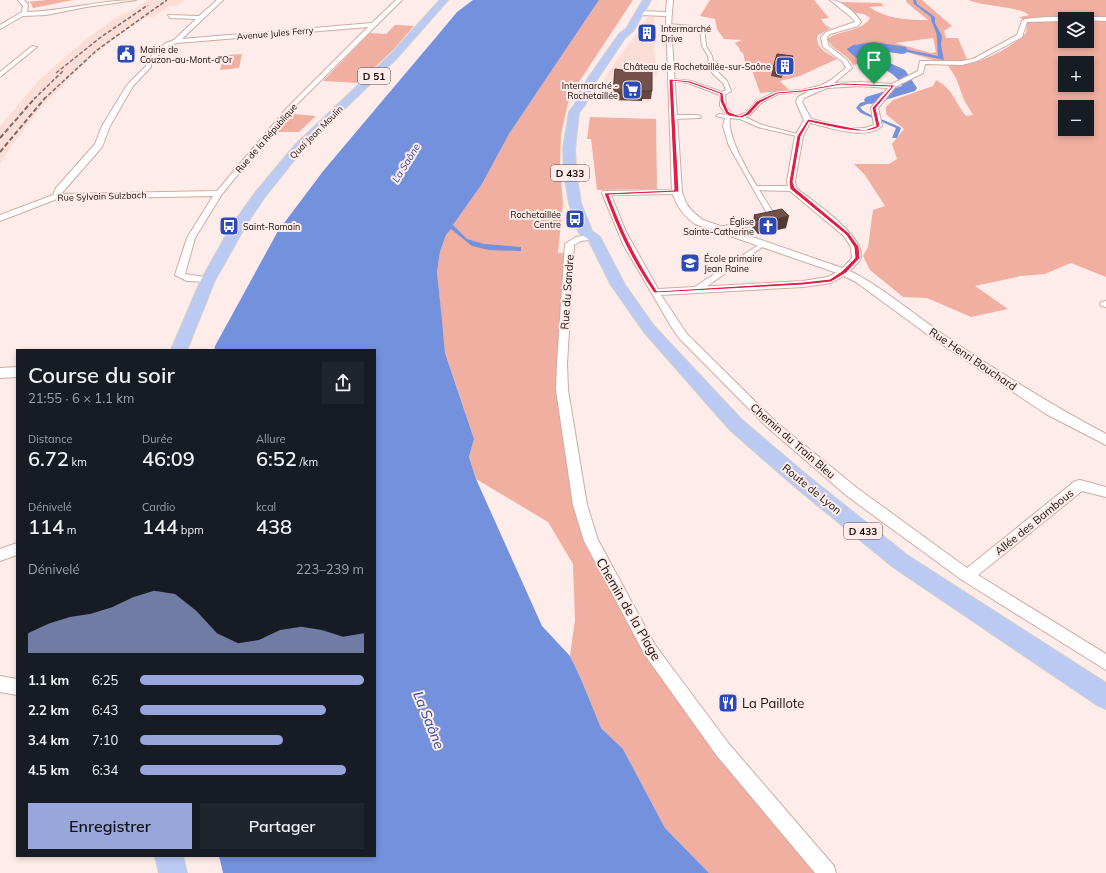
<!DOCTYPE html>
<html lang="fr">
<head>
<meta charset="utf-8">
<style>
	:root { --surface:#171b24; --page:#20242c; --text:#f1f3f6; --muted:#9ea1a6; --accent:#98a6db }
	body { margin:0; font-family:Mulish,sans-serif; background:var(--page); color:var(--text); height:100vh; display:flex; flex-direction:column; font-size:15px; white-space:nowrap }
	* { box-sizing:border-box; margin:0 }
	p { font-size:13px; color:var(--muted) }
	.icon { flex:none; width:22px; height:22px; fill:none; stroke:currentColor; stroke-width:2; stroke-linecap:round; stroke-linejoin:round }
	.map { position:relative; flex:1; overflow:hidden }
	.side { position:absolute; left:16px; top:349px; width:360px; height:508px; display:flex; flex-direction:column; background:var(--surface); border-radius:0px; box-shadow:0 2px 6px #0003 }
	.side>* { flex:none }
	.buttons { position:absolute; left:1058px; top:12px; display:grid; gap:8px }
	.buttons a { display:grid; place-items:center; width:36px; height:36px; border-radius:0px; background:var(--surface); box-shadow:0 2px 6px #0003; font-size:20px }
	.pin { position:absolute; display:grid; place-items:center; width:34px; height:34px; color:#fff; margin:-41px -17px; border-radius:50% 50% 50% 0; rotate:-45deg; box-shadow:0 0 4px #0007 }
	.pin .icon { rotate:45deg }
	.round { display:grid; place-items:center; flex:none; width:42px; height:42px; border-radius:0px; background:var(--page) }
	.summary { display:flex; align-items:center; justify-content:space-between; height:68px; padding:0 12px }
	h1 { font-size:22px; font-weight:600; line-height:30px }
	.figures { display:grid; grid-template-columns:repeat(3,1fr); gap:6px; height:68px; padding:4px 12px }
	.figures div { display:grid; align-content:center }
	.figures b { font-size:20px; font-weight:600 }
	.figures small { font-size:11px; font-weight:400 }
	.figures p { font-size:11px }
	.chart { height:112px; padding:8px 12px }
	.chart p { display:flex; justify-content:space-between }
	.chart svg { width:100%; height:72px; margin-top:4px; fill:var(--accent); opacity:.7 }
	.cta { display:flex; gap:8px; margin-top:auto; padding:8px 12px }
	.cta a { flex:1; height:46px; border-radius:0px; background:var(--accent); color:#111; font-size:16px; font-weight:600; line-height:46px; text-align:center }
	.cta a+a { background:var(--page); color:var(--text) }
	ul { padding:0 12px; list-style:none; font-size:13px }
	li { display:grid; grid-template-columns:64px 48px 1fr; align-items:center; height:30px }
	li i { height:10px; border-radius:5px; background:var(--accent) }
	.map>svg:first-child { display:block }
	.built { fill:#fcded7 }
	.green { fill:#f0afa0; fill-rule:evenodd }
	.water { fill:#7491de }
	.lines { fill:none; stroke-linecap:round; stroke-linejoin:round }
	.river { fill:#7491de; fill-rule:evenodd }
	.pedestrian-casing { stroke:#d1aba2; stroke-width:2 }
	.minor-casing { stroke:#d1aba2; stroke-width:2 }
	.tertiary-casing { stroke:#d1aba2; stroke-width:2 }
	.secondary-casing { stroke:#d1aba2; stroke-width:2 }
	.primary-casing { stroke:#d1cfce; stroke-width:2 }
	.pedestrian { fill:#fff; fill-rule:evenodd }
	.minor { fill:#fff; fill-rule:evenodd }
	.tertiary { fill:#fff; fill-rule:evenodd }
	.secondary { fill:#fff; fill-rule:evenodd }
	.primary { fill:#bacaf3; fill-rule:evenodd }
	.rail-far1 { stroke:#796a67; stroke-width:1.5; stroke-dasharray:4 2; stroke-linecap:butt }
	.rail { stroke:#796a67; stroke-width:2; stroke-dasharray:5 2.5; stroke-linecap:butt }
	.wall { fill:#644740 }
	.shaded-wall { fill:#513934 }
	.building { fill:#74524b; stroke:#513934 }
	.route { fill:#e11d48; stroke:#fff; fill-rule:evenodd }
	.labels { text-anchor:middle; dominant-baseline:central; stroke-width:4; stroke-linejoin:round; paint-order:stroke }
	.far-poi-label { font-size:9px; fill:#1b0e0b; stroke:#fdece9; text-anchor:start }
	.far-street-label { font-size:9px; fill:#1b0e0b; stroke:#fdece9 }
	.shield { fill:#fdece9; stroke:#5f514e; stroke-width:1 }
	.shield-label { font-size:10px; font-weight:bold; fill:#1b0e0b }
	.far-water-label { font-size:10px; font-style:italic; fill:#304ba6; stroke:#fdece9 }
	.street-label { font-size:11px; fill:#1b0e0b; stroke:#fdece9 }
	.near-street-label { font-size:13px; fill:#1b0e0b; stroke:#fdece9 }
	.near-poi-label { font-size:13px; fill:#1b0e0b; stroke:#fdece9; text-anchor:start }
	.near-water-label { font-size:14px; font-style:italic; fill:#304ba6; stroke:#fdece9 }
</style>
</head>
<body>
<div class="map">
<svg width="1106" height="873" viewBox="0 0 1106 873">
	<rect width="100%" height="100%" fill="#fdece9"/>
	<path class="built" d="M148,0H184L177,6H169L153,17H147L111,41L85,63L38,111L15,141L0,164V126L39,80L86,39L118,16L135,9Z
		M648,17H654L657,36L654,48L657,75L653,76L650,102L597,100L598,94L608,73Z"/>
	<path class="green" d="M48,0H73L33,8L31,3L25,2Z
		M599,0H633L577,85L568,103L561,135L560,166L563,204L558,253H565L559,379L577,512L612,592L820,873H709L665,828L623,749L601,728L581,679L570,656L575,620L573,564L548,522L476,479L469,457L474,439L445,353L437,272L440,252L446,235L482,184L509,134Z
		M710,0H814L829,18L821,19L826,26L831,28L818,35C813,47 829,54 837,59L800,76L780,81L789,90L760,93L752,70H747L743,53L740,52H742L739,50L740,49L735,43L742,40L724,39L717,29L715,19L700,16Z
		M906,0H922L952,26L944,31L946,38H958L969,64C989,59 1012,47 1026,33L1027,25L1020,17L1029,15C1018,6 985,7 968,0H1106V277L1071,263L1045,274L1021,276L975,286L1008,309L971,317L927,298L903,297L870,270L863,256L868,247L873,210L885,206L865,175L854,164H889L897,159L892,144L904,129L886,114V107L893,100L933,86L936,80C954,90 954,101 966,116L973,115L964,100L956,78L947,64L880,44H856L872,61L853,65C847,53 833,51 827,39C839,30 862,32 870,18L864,14L856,13L839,2L881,3L884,6L869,7C887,19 906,20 928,20L907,3ZM1065,19H1087V41H1065ZM933,38L936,52L931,53L895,43ZM1065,63H1087V85H1065ZM1065,107H1087V129H1065Z
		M395,25L414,26L393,50L358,83L323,81L370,33L386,34Z
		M242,54L239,68L220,70L224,55Z
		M294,114L316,116L299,132H276L288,118H291Z
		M590,117L656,119L657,189L597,190L591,139H587Z"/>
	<path class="water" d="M473,0H599L509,134L482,184L453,225L467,239L484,244L521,247V251L489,250L472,246L451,229L446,235L440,252L437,272L442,320L445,353L474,439L469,457L476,479L542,626L570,656L581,679L601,728L623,749L665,828L709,873H223L219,856H375V350H214L215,346L278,231L324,170L437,36L457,12Z
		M913,0H916L917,4L935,17V23L942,36L941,45L944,60L889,48L870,46L868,44L885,45L938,56C937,48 938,39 936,33C935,26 931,24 931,17L914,4Z
		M904,90L905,92L903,93L887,96L860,107C862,114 892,122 901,128L897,138H892L896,128L861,113L856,108L860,103Z"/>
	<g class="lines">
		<path class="river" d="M874,42L906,47L908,50L906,53L902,54L874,50L864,51L905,70L917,88L915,91L871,104L866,103L864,100L866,97L902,86C892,63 860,68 847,49L853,45Z"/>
		<g class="pedestrian-casing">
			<path id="pedestrian" d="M668,24L704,27L706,46L712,56L714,68L727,81L731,91L725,95L726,106L733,115H740L746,113L757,101L775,92L802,90L823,85L825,86L802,92L778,94L761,103L750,115L745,117L762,125L801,135V137L758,127L740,119L730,118C726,142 761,192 774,214L778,218L777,219H773L768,215L729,146L723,126L725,118L716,116L719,114L727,115L720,106V95L688,83L669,80L671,79L691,81L722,92L726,90L723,83L713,74L710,68L708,56L702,46L700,29L667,26Z
				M698,115L701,117L700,118L673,119L670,117L673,115Z
				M763,242L765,243V245L699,292H693V288Z"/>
		</g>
		<g class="minor-casing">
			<path id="minor" d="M18,0H24L28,5L27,12C64,11 99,0 136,0L86,7L46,15L23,16L0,29V25L22,12L23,6Z
				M217,0H223L182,39L372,23L396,0H402L290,111L222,194L195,238L185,274L211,278L213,280L211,282L187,281L175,275L187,238L213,196L57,199L0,221V215L53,195L56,188L95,144L102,126L127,85L146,66V61L166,43L174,40L196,19L170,18L168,15L199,16ZM368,27L286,109L217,191L61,194L102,147L110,126L133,86L151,67V62L170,45L177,43Z
				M830,0C841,0 856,13 861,22L858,26L830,34L827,37L828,45L847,60L852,68L834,83L860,82L892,84L918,71L920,61H962L973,59L1017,35L1022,21L1025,19L1046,17H1106V21L1065,19V21L1027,22L1022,37L977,61L962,65L925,64L923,73L895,87L878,108L882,126C866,141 829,127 810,123L803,136L795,181L796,188C811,200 870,239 860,260L847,274L831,283L803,287L661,295L687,334L776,422L857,488L967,568L1075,481L1080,480L1106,487V497L1082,491L978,575L1106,654V670L962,580L847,496L768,428L679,338L672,328L623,244L602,193L603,191L677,190L681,192L677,194L611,195L626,232L658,289L803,281L828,277L841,270L852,258L851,247L844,236L790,191L757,190L753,188L757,186H788L787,181L795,136L804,120L796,102L798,97L831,80L846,68L843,62L823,47L821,37L826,32L855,22L851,17ZM860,86L888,88L871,108L874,125C855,134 830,123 811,119L802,102L804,98L827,88Z
				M32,46L37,47L0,77V72Z
				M768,216L772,219L771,221L719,233L715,230L716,228Z
				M593,234L597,237L596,239L581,241L574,245L567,364L568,390L587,505L598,540L655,645L729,744L834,866L836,873H815L717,756L645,655L584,541L573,505L556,390L557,364L565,244L576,237Z
				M1106,301V307L1101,306L1100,304L1101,302Z
				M17,543V555L0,561V549Z
				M0,676L17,679V695L0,692Z"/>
		</g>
		<g class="tertiary-casing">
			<path id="tertiary" d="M667,0H673L671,25L682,192C686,206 691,211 703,220L848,270C880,286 909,310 938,331C992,368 1048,403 1106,434V445L1046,414L931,337L856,282L840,274L695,224C683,215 677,207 672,192L666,16L640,15L637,13L640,11L666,12Z"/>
		</g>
		<g class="secondary-casing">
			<path id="secondary" d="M17,367V377L0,378V368Z"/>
		</g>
		<g class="primary-casing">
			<path id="primary" d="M440,0H448L396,59L303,149L264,198L246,225L215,280L187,350H171L201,280L232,225L255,193L295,145L390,55Z
				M643,0H651L633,31L625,38L592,87L585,105L579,112L575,149L576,173L581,203L592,231L600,237L625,285L654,326L742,420L808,476L907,555L1106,683V709L1097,705L893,567L794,486L730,430L644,332L611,285L588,239L579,233L569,203L564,173L563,149L569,112L575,104L582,87L619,34L626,29Z
				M155,856H183L187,873H159Z"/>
		</g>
		<use href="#pedestrian" class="pedestrian"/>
		<use href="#minor" class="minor"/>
		<use href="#tertiary" class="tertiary"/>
		<use href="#secondary" class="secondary"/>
		<use href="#primary" class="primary"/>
		<path class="rail-far1" d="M56,73L101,37L148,5
			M34,99L63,71
			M44,99L97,50L167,0"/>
		<path class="rail" d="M0,138L35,98
			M0,152L45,98"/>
	</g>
	<path class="wall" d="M791,63L781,78L771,76L773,68Z
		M622,70L652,91L651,99H642V101L612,100L613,92Z
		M754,215L786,228L758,234L752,227Z"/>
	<path class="shaded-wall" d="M793,56L791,63L781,78L783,70Z
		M789,216L786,228L758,234L761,222Z"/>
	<path class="building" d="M777,54L793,56L783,70L773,68Z
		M627,67L652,68V91H642V93L613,92L615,69L622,70Z
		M782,209L789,216L761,222L754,215Z"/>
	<path class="route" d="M671,79L690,81L723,93L724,101L729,112L740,116L746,113L757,101L777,92L802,90L841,83L895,85L876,108L880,126C866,138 826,125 809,122L801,136L793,182L795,188L849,233L859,247L860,258L846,273L831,282L803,285L654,293C631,259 618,232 604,193L674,190L669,80ZM673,81L689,83L720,94V101L726,114L729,116L741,118L749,115L760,103L777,94L802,92L841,85L891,87L872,108L876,126L864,130L808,119L797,136L789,182L790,189L846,235L854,247L855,258L842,271L830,279L803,282L657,291C635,257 623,232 609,195L679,192Z"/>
	<defs>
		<g id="building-square" transform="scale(1)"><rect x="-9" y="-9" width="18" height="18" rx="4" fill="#2c49b9" stroke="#fdece9"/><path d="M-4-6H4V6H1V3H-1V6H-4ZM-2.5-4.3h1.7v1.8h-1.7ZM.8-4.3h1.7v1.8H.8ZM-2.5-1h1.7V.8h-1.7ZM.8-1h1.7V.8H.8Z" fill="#fff"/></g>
		<g id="civic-square" transform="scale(1)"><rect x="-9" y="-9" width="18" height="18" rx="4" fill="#2c49b9" stroke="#fdece9"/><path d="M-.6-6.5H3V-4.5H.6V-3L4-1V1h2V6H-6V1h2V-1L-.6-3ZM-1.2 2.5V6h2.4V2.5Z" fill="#fff"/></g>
		<g id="supermarket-square" transform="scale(1)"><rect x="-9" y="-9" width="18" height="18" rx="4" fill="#2c49b9" stroke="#fdece9"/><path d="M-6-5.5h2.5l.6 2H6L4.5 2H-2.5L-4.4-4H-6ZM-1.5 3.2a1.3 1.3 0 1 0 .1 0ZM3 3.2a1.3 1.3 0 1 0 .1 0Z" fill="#fff"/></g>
		<g id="bus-square" transform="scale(1)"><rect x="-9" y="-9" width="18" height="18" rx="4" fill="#2c49b9" stroke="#fdece9"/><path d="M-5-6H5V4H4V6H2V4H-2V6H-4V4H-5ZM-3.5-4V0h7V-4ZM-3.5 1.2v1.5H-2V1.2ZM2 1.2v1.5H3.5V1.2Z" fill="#fff"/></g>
		<g id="church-square" transform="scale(1)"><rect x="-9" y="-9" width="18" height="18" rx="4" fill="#2c49b9" stroke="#fdece9"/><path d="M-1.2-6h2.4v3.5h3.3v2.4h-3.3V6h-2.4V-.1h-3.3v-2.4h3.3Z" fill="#fff"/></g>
		<g id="school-square" transform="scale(1)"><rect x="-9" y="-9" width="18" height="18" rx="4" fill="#2c49b9" stroke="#fdece9"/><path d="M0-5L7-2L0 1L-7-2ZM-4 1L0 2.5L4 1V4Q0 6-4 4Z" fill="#fff"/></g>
		<g id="restaurant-square" transform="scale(1)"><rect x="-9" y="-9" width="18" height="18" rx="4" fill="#2c49b9" stroke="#fdece9"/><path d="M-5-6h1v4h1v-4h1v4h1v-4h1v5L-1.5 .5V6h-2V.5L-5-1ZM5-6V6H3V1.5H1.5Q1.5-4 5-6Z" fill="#fff"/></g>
	</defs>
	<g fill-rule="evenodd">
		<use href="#building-square" x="647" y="33"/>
		<use href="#civic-square" x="126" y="54"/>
		<use href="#building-square" x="785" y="66"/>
		<use href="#supermarket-square" x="632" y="90"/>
		<use href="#bus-square" x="575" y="219"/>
		<use href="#bus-square" x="229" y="226"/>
		<use href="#church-square" x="768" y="226"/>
		<use href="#school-square" x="690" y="263"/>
		<use href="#restaurant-square" x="728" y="703"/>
	</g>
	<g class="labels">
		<g class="far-poi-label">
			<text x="661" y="28">Intermarché<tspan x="661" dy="10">Drive</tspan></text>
			<text x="140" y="49">Mairie de<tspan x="140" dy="10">Couzon-au-Mont-d'Or</tspan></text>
			<text x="771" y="66" text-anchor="end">Château de Rochetaillée-sur-Saône</text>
			<text x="618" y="85" text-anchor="end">Intermarché -<tspan x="618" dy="10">Rochetaillée</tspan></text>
			<text x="561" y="214" text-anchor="end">Rochetaillée<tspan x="561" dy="10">Centre</tspan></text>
			<text x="754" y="221" text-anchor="end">Église<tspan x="754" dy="10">Sainte-Catherine</tspan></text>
			<text x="243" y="226">Saint-Romain</text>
			<text x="704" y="258">École primaire<tspan x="704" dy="10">Jean Raine</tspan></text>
		</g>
		<g class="far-street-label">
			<text transform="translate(275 33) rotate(-5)">Avenue Jules Ferry</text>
			<text transform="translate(316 132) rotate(-45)">Quai Jean Moulin</text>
			<text transform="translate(266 138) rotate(-49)">Rue de la République</text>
			<text transform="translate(102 196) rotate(-2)">Rue Sylvain Sulzbach</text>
		</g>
		<g class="shield">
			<rect x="358" y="68" width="32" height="16" rx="3"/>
			<rect x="551" y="165" width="38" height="16" rx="3"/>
			<rect x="844" y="523" width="38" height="16" rx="3"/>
		</g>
		<g class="shield-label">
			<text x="374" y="76">D 51</text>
			<text x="570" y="173">D 433</text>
			<text x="863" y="531">D 433</text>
		</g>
		<g class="far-water-label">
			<text transform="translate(406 163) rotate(-58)">La Saône</text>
		</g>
		<g class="street-label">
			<text transform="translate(567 292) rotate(-86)">Rue du Sandre</text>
			<text transform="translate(973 359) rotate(34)">Rue Henri Bouchard</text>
			<text transform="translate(793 441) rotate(41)">Chemin du Train Bleu</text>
			<text transform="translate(812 489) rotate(39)">Route de Lyon</text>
			<text transform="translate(1034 522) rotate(-39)">Allée des Bambous</text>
		</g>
		<g class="near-street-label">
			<text transform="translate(629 609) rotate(60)">Chemin de la Plage</text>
		</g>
		<g class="near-poi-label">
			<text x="742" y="703">La Paillote</text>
		</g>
		<g class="near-water-label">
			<text transform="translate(429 720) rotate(68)">La Saône</text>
		</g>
	</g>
</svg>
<div class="buttons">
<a><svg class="icon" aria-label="layers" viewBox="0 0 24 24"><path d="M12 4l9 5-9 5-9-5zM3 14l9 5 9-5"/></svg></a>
<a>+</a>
<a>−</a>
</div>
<div class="pin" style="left:874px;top:84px;background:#1e9e55"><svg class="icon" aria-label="arrive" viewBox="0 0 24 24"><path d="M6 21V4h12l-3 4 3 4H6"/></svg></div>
<section class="side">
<div class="summary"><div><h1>Course du soir</h1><p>21:55 · 6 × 1.1 km</p></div><a class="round"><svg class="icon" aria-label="share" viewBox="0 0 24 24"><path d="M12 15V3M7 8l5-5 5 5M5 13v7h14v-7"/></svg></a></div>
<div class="figures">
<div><p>Distance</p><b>6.72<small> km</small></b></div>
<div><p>Durée</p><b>46:09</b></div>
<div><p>Allure</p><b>6:52<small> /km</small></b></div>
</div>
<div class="figures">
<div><p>Dénivelé</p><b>114<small> m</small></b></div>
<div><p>Cardio</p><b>144<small> bpm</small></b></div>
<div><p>kcal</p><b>438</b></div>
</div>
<div class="chart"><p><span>Dénivelé</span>223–239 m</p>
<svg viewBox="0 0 160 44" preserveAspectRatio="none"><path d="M0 44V32L10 26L20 22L30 20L40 16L50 10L60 6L70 8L80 18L90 32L100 38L110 36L120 30L130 28L140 30L150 34L160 32V44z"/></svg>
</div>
<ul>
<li><b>1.1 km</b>6:25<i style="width:100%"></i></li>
<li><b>2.2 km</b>6:43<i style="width:83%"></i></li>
<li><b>3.4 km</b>7:10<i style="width:64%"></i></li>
<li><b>4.5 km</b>6:34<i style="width:92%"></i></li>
</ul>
<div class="cta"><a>Enregistrer</a><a>Partager</a></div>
</section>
</div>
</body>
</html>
